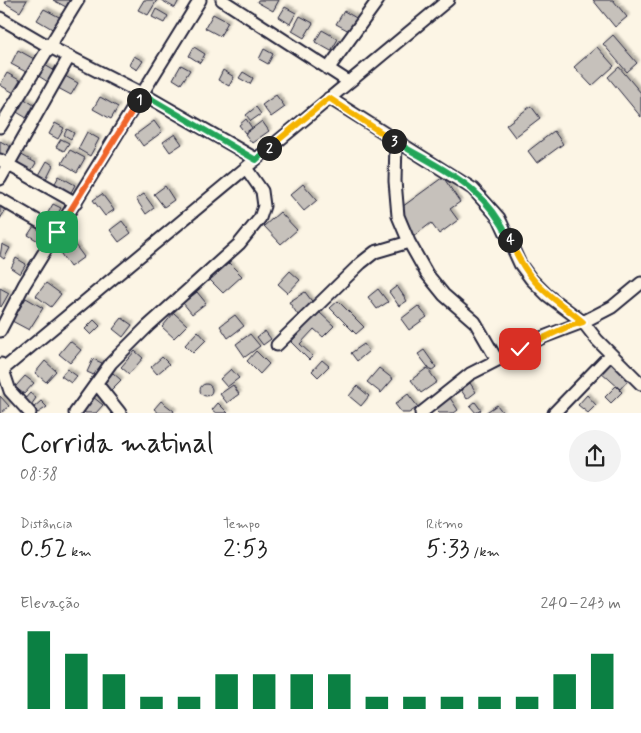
<!DOCTYPE html>
<html lang="pt">
<head>
<meta charset="utf-8">
<style>
	:root { --surface:#fff; --page:#f2f2f2; --text:#222; --muted:#767676; --accent:#0b8043 }
	body { margin:0; font-family:Mynerve,sans-serif; background:var(--page); color:var(--text); height:100vh; display:flex; flex-direction:column; font-size:19px; white-space:nowrap }
	* { box-sizing:border-box; margin:0 }
	p { font-size:16px; color:var(--muted) }
	.icon { flex:none; width:28px; height:28px; fill:none; stroke:currentColor; stroke-width:2; stroke-linecap:round; stroke-linejoin:round }
	.map { position:relative; height:413px; overflow:hidden }
	.side { display:flex; flex-direction:column; background:var(--surface); flex:1 }
	.side>* { flex:none }
	.pin { position:absolute; display:grid; place-items:center; width:42px; height:42px; color:#fff; margin:-21px; border-radius:10px; box-shadow:0 2px 8px #0006 }
	.km { position:absolute; width:25px; height:25px; margin:-12px; border-radius:50%; background:#222; color:#fff; font-size:14px; line-height:25px; text-align:center }
	.round { display:grid; place-items:center; flex:none; width:52px; height:52px; border-radius:26px; background:var(--page) }
	.headline { display:flex; align-items:center; justify-content:space-between; height:85px; padding:0 20px }
	h1 { font-size:28px; font-weight:600; line-height:38px }
	.figures { display:grid; grid-template-columns:repeat(3,1fr); gap:8px; height:85px; padding:5px 20px }
	.figures div { display:grid; align-content:center }
	.figures b { font-size:25px; font-weight:600 }
	.figures small { font-size:14px; font-weight:400 }
	.figures p { font-size:14px }
	.chart { height:140px; padding:10px 20px }
	.chart p { display:flex; justify-content:space-between }
	.chart svg { width:100%; height:90px; margin-top:5px; stroke:var(--accent); stroke-width:6 }
	.map>svg:first-child { display:block }
	.building { fill:#c6c1bb; stroke:#22223b; filter:url(#shadow) }
	.lines { fill:none; stroke-linecap:round; stroke-linejoin:round }
	.minor-casing { stroke:#22223b; stroke-width:15 }
	.minor { stroke:#fcf5e5; stroke-width:11 }
	.split-1-casing { stroke:#fff; stroke-width:10 }
	.split-2-casing { stroke:#fff; stroke-width:10 }
	.split-3-casing { stroke:#fff; stroke-width:10 }
	.split-4-casing { stroke:#fff; stroke-width:10 }
	.split-5-casing { stroke:#fff; stroke-width:10 }
	.split-1 { stroke:#f0652b; stroke-width:6 }
	.split-2 { stroke:#22a559; stroke-width:6 }
	.split-3 { stroke:#f5b400; stroke-width:6 }
	.split-4 { stroke:#22a559; stroke-width:6 }
	.split-5 { stroke:#f5b400; stroke-width:6 }
</style>
</head>
<body>
<div class="map">
<svg width="641" height="413" viewBox="0 0 641 413">
	<defs>
		<filter id="shadow"><feDropShadow dx="2.5" dy="-2.5" stdDeviation="1" flood-color="#0004"/></filter>
	</defs>
	<rect width="100%" height="100%" fill="#fcf5e5"/>
	<filter id="ink" filterUnits="userSpaceOnUse"><feTurbulence type="fractalNoise" baseFrequency=".02" numOctaves="2"/><feDisplacementMap in="SourceGraphic" scale="10" xChannelSelector="R" yChannelSelector="G"/><feConvolveMatrix kernelMatrix="1 2 1 2 8 2 1 2 1" color-interpolation-filters="sRGB"/></filter>
	<g filter="url(#ink)">
		<path class="building" d="M7,0H27L20,12L5,3Z
			M53,0H68L69,1L66,7Z
			M144,0H157L148,15L138,10Z
			M161,0H179L175,8Z
			M258,0H279L273,11L257,2Z
			M593,0H613L627,17L615,27Z
			M285,7L296,13L290,24L279,17Z
			M44,9L61,18L54,30L37,20Z
			M156,9L168,16L164,23L152,17Z
			M344,11L358,19L351,32L336,24Z
			M213,14L228,22L220,36L205,28Z
			M300,16L313,23L304,38L292,31Z
			M322,30L338,39L331,51L315,42Z
			M613,35L637,63L627,72L603,44Z
			M194,47L205,54L200,63L189,56Z
			M597,47L614,66L592,86L574,67Z
			M264,49L273,54L268,64L259,59Z
			M18,50L34,59L26,72L11,64Z
			M134,56L143,61L137,70L129,65Z
			M43,64L55,71L48,82L37,75Z
			M181,65L190,70L181,84L173,79Z
			M619,67L641,93V117L608,77Z
			M223,70L234,77L229,86L218,80Z
			M243,72L253,78L250,84L239,78Z
			M7,73L21,81L14,93L0,85Z
			M65,76L78,83L71,95L58,88Z
			M276,95L285,107L271,117L262,105Z
			M100,97L118,107L111,119L93,109Z
			M23,98L37,107L30,120L15,111Z
			M531,106L540,118L515,137L506,125Z
			M256,107L261,114L251,121L246,115Z
			M246,119L252,128L245,133L239,125Z
			M154,121L162,132L143,146L135,135Z
			M262,121L269,131L252,143L245,134Z
			M55,123L64,128L58,139L49,134Z
			M67,129L74,133L71,139L64,135Z
			M554,131L563,144L537,163L528,151Z
			M87,132L99,139L90,156L78,149Z
			M175,134L182,144L170,152L163,142Z
			M61,139L69,143L64,151L56,147Z
			M0,141L13,148L6,159L0,155Z
			M70,150L85,158L77,172L62,163Z
			M18,153L36,163L31,171L14,161Z
			M47,161L53,165L46,179L39,175Z
			M59,176L75,185L70,194L54,185Z
			M443,177L460,202L450,209L458,220L439,234L431,223L413,237L395,212Z
			M303,184L317,200L304,211L290,195Z
			M165,186L174,200L164,207L154,194Z
			M102,194L114,210L105,216L93,200Z
			M144,194L154,208L146,214L136,199Z
			M53,204L61,208L54,220L46,216Z
			M0,205L6,209L0,219Z
			M280,212L297,230L281,244L264,226Z
			M122,221L131,233L119,242L110,230Z
			M34,226L46,233L40,242L28,235Z
			M2,244L10,248L4,259L0,256Z
			M75,245L84,257L70,267L61,254Z
			M16,258L26,264L20,274L11,268Z
			M229,263L242,276L223,293L210,280Z
			M290,271L300,280L288,293L278,284Z
			M46,283L61,294L51,307L36,296Z
			M397,286L407,301L399,306L389,292Z
			M0,288L9,293L1,307L0,306Z
			M378,289L388,302L377,309L368,297Z
			M197,292L206,303L192,314L183,303Z
			M305,292L314,304L298,315L289,302Z
			M26,298L43,308L29,330L12,321Z
			M338,301L364,327L356,334L330,308Z
			M418,306L427,317L409,330L401,319Z
			M319,312L334,326L323,337L314,329L300,344L313,356L309,360L291,342Z
			M174,313L187,325L174,338L162,327Z
			M235,315L244,326L228,338L220,326Z
			M122,318L132,325L123,337L113,329Z
			M94,320L100,326L91,335L85,329Z
			M198,331L206,340L193,353L185,345Z
			M265,331L271,339L263,345L257,337Z
			M250,334L260,346L245,357L236,344Z
			M70,341L81,350L70,363L59,354Z
			M364,344L369,351L357,361L351,353Z
			M424,350L436,367L431,371L418,354Z
			M135,351L143,358L129,374L121,367Z
			M256,351L269,364L260,374L247,361Z
			M162,357L169,364L157,374L151,367Z
			M93,359L102,363L96,376L87,372Z
			M322,360L329,366L318,377L312,371Z
			M45,361L56,371L46,382L35,373Z
			M609,362L629,379L620,389L600,371Z
			M379,368L393,379L381,393L367,382Z
			M427,368L437,382L421,393L411,380Z
			M67,369L77,376L71,383L61,376Z
			M231,369L239,378L227,387L220,379Z
			M113,373L121,380L110,391L103,384Z
			M25,376L34,383L24,394L15,387Z
			M470,383L476,392L467,399L461,390Z
			M200 390a6 6 0 1 1 12 0a6 6 0 1 1-12 0Z
			M233,385L239,394L227,403L220,394Z
			M357,386L369,396L361,406L349,396Z
			M616,386L622,392L611,403L605,397Z
			M30,393L36,398L29,408L22,402Z
			M408,394L418,407L409,413H402L395,404Z
			M587,395L596,405L588,413L578,405Z
			M0,396L9,406L1,413H0Z
			M93,397L103,405L96,413H85L82,409Z
			M450,398L458,410L454,413H439L435,409Z
			M41,401L47,407L38,413L33,408Z
			M161,401L174,411L173,413H159L154,409Z
			M475,402L481,410L476,413L470,406Z
			M218,403L228,413H216L212,410Z
			M497,405L503,413H485Z"/>
		<g class="lines">
			<g class="minor-casing">
				<path id="minor" d="M222,0L349,82
					M0,18L48,46L143,94L256,159
					M328,69L378,0
					M329,98L473,189L499,218L520,264L531,279L547,295L583,322L597,340L641,384
					M0,127L78,0
					M396,142L395,181L398,216L409,242L427,274L444,295L475,322L497,360
					M0,160L76,203
					M0,179L69,57
					M0,199L57,232
					M0,331L24,285L200,0
					M277,345L361,263L375,252L409,242
					M1,364L10,391L30,413
					M0,372L448,0
					M97,384L120,413
					M75,413L111,363L148,326L239,244L260,218L264,206L262,191L246,168
					M421,413L470,374L541,338L583,322L612,307L641,283
					M554,413L611,354"/>
			</g>
			<use href="#minor" class="minor"/>
		</g>
	</g>
	<g class="lines" filter="url(#ink)">
		<g class="split-1-casing">
			<path id="split-1" d="M57,232L139,100"/>
		</g>
		<g class="split-2-casing">
			<path id="split-2" d="M139,100L143,94L256,160L269,148"/>
		</g>
		<g class="split-3-casing">
			<path id="split-3" d="M269,148L329,98L394,141"/>
		</g>
		<g class="split-4-casing">
			<path id="split-4" d="M394,141C444,171 484,184 510,240"/>
		</g>
		<g class="split-5-casing">
			<path id="split-5" d="M510,240C530,286 546,292 583,322L569,326L520,349"/>
		</g>
		<use href="#split-1" class="split-1"/>
		<use href="#split-2" class="split-2"/>
		<use href="#split-3" class="split-3"/>
		<use href="#split-4" class="split-4"/>
		<use href="#split-5" class="split-5"/>
	</g>
</svg>
<div class="pin" style="left:57px;top:232px;background:#1e9e55"><svg class="icon" aria-label="arrive" viewBox="0 0 24 24"><path d="M6 21V4h12l-3 4 3 4H6"/></svg></div>
<div class="pin" style="left:520px;top:349px;background:#d93025"><svg class="icon" aria-label="check" viewBox="0 0 24 24"><path d="M5 12l5 5 9-10"/></svg></div>
<b class="km" style="left:139px;top:100px">1</b>
<b class="km" style="left:269px;top:148px">2</b>
<b class="km" style="left:394px;top:141px">3</b>
<b class="km" style="left:510px;top:240px">4</b>
</div>
<section class="side">
<div class="headline"><div><h1>Corrida matinal</h1><p>08:38</p></div><a class="round"><svg class="icon" aria-label="share" viewBox="0 0 24 24"><path d="M12 15V3M7 8l5-5 5 5M5 13v7h14v-7"/></svg></a></div>
<div class="figures">
<div><p>Distância</p><b>0.52<small> km</small></b></div>
<div><p>Tempo</p><b>2:53</b></div>
<div><p>Ritmo</p><b>5:33<small> /km</small></b></div>
</div>
<div class="chart"><p><span>Elevação</span>240–243 m</p>
<svg viewBox="0 0 160 44" preserveAspectRatio="none"><path d="M5 44V6M15 44V17M25 44V27M35 44V38M45 44V38M55 44V27M65 44V27M75 44V27M85 44V27M95 44V38M105 44V38M115 44V38M125 44V38M135 44V38M145 44V27M155 44V17"/></svg>
</div>
</section>
</body>
</html>
